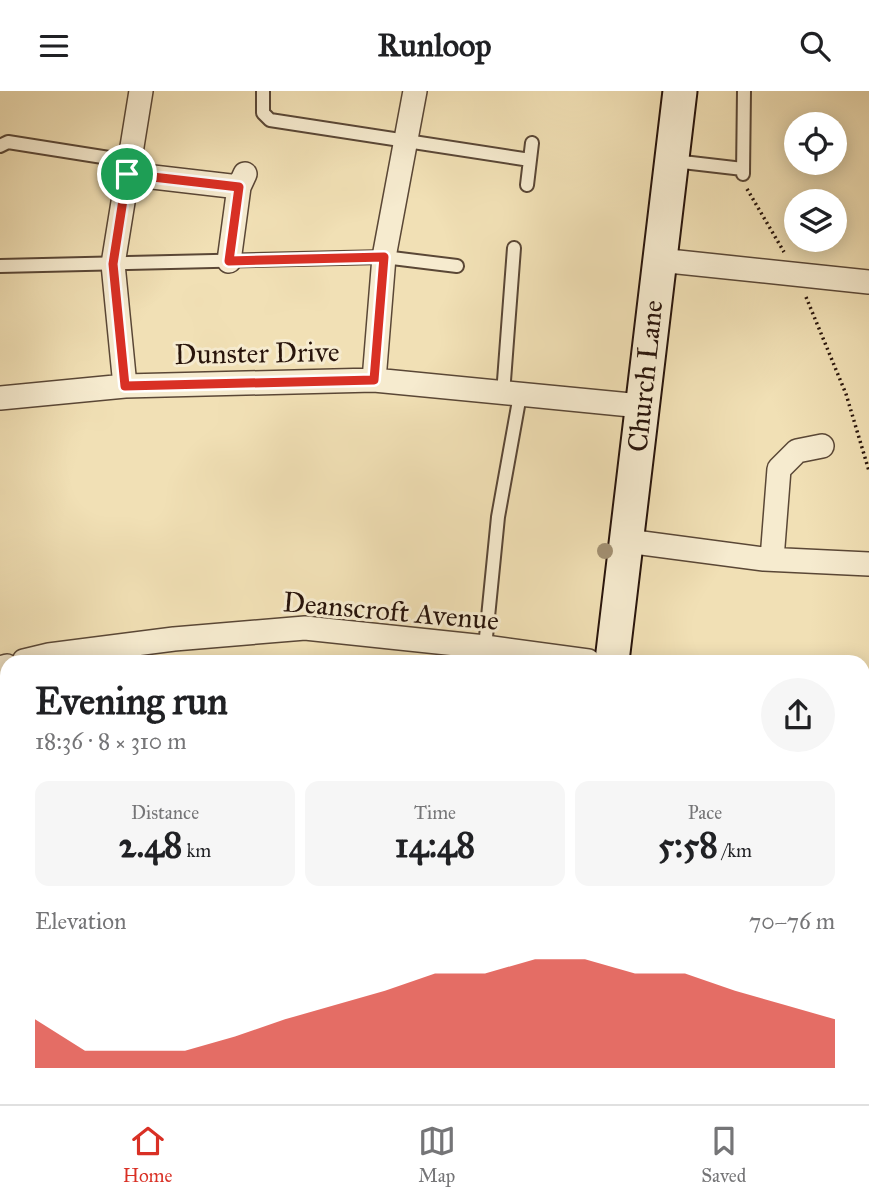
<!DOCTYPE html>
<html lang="en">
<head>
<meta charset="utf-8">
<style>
	:root { --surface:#fff; --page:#f6f6f6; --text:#202124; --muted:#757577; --line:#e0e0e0; --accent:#d93025 }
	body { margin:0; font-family:"IM FELL Great Primer",serif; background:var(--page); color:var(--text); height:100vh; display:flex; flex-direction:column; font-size:26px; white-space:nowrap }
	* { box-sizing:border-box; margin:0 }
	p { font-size:23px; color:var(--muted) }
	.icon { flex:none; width:38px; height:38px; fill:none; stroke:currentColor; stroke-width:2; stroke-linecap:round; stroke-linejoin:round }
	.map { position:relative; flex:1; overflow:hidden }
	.side { position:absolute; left:0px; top:564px; width:870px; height:450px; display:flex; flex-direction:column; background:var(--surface); border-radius:21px 21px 0 0; box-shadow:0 4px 18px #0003 }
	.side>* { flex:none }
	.fabs { position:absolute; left:784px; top:21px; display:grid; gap:14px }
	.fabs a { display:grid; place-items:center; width:63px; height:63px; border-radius:50%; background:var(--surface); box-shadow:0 4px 18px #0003; font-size:35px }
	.pin { position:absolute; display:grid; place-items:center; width:60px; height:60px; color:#fff; margin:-30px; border:4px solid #fff; border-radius:50%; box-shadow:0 2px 7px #0007 }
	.round { display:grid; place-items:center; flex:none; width:74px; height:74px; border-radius:37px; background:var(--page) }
	.summary { display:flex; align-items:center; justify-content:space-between; height:119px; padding:0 35px }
	h1 { font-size:38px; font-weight:800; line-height:52px }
	.figures { display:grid; grid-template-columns:repeat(3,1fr); gap:10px; height:119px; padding:7px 35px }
	.figures div { display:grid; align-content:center; border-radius:14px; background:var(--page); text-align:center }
	.figures b { font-size:35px; font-weight:800 }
	.figures small { font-size:19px; font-weight:400 }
	.figures p { font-size:19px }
	.chart { height:196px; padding:14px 35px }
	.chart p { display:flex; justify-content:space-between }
	.chart svg { width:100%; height:126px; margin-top:7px; fill:var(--accent); opacity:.7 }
	header { display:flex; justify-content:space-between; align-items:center; height:91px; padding:0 35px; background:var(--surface); font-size:32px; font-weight:800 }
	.tab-bar { display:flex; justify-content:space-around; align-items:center; height:98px; border-top:2px solid var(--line); background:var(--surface); font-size:19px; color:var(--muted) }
	.tab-bar a { display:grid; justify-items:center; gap:4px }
	.tab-bar .selected { color:var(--accent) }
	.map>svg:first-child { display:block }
	.building { fill:#917e63; stroke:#28140b; stroke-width:2 }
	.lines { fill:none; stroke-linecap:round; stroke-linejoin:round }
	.lane-casing { stroke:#5a4736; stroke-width:16 }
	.street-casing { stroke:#5a4736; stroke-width:26 }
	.secondary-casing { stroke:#28140b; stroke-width:37 }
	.path { stroke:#28140b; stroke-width:3.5; stroke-dasharray:2 3.5; stroke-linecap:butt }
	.lane { stroke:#f6ebcf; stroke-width:12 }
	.street { stroke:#f6ebcf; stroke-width:23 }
	.secondary { stroke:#f6ebcf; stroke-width:33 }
	.tree { fill:#a29072 }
	.route-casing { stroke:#fff; stroke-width:14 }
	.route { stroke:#d93025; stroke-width:9 }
	.labels { text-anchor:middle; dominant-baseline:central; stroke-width:6; stroke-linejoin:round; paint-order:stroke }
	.street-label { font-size:28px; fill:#28140b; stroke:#f6ebcf }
</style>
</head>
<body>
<header><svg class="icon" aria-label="menu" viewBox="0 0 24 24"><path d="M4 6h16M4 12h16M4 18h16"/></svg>Runloop<svg class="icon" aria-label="search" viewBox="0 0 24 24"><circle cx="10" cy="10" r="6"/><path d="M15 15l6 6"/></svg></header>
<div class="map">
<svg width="869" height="1013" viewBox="0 0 869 1013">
	<rect width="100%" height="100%" fill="#f1e0b5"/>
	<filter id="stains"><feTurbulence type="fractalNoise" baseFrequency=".00286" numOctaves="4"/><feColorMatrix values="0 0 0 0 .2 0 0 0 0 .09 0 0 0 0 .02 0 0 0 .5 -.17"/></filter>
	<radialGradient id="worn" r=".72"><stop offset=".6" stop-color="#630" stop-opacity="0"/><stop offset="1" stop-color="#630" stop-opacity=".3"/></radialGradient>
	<path class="building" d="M869,996V1013H852L850,1006H863V998Z"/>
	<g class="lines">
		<g class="lane-casing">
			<path id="lane" d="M263,0V22L270,29L530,69
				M0,55L8,51L128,70
				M674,70L743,78
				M743,83L744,0
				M527,94L532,52
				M0,175L384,166L457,175
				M503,303L514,157
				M485,556L498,426L520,304
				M863,884L869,882"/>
		</g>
		<g class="street-casing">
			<path id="street" d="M127,83L239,96
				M659,169L869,191
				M229,170L239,96L245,83
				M374,289L384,166L415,0
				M125,295L113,173L141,0
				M0,307L125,295L374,289L641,315
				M627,450L764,468L869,473
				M772,468L779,378L797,360L822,355
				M24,570L49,564L174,548L305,537L485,556L588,570
				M0,577L7,575
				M0,943L7,940"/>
		</g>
		<g class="secondary-casing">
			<path id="secondary" d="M612,570L680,0
				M668,1006L669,1013"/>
		</g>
		<path class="path" d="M747,98L784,161
			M806,206L846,303L869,380"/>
		<use href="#lane" class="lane"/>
		<use href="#street" class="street"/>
		<use href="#secondary" class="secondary"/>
	</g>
	<circle class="tree" cx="605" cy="460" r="8"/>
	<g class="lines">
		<g class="route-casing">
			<path id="route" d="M127,83L239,96L229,170L384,166L374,289L125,295L113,173Z"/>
		</g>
		<use href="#route" class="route"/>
	</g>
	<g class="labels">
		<g class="street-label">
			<text transform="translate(257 262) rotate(-1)">Dunster Drive</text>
			<text transform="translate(645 285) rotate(-84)">Church Lane</text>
			<text transform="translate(391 520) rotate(5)">Deanscroft Avenue</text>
		</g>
	</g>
	<rect width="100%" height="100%" filter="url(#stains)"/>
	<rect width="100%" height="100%" fill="url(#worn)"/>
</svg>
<div class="fabs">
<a><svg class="icon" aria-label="locate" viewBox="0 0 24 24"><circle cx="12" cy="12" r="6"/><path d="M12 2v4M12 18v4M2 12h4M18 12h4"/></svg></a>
<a><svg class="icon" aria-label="layers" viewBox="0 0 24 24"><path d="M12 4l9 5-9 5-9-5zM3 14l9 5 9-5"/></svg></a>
</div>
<div class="pin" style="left:127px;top:83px;background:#1e9e55"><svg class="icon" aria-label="arrive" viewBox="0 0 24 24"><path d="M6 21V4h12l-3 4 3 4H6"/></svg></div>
<section class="side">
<div class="summary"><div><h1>Evening run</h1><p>18:36 · 8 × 310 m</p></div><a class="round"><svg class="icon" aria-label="share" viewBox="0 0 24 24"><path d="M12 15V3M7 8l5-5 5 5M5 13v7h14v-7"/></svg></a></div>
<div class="figures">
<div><p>Distance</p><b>2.48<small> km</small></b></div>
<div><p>Time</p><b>14:48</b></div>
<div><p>Pace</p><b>5:58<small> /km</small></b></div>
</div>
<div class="chart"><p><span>Elevation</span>70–76 m</p>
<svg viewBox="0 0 160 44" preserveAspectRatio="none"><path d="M0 44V27L10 38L20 38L30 38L40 33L50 27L60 22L70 17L80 11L90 11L100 6L110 6L120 11L130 11L140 17L150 22L160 27V44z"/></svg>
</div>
</section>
</div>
<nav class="tab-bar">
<a class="selected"><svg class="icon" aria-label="home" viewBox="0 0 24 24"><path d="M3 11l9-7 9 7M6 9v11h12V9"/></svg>Home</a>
<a><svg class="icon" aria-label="map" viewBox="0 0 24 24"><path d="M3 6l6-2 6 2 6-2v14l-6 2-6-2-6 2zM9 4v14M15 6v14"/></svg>Map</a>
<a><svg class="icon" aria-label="saved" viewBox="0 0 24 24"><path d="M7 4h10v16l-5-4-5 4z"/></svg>Saved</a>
</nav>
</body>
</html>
